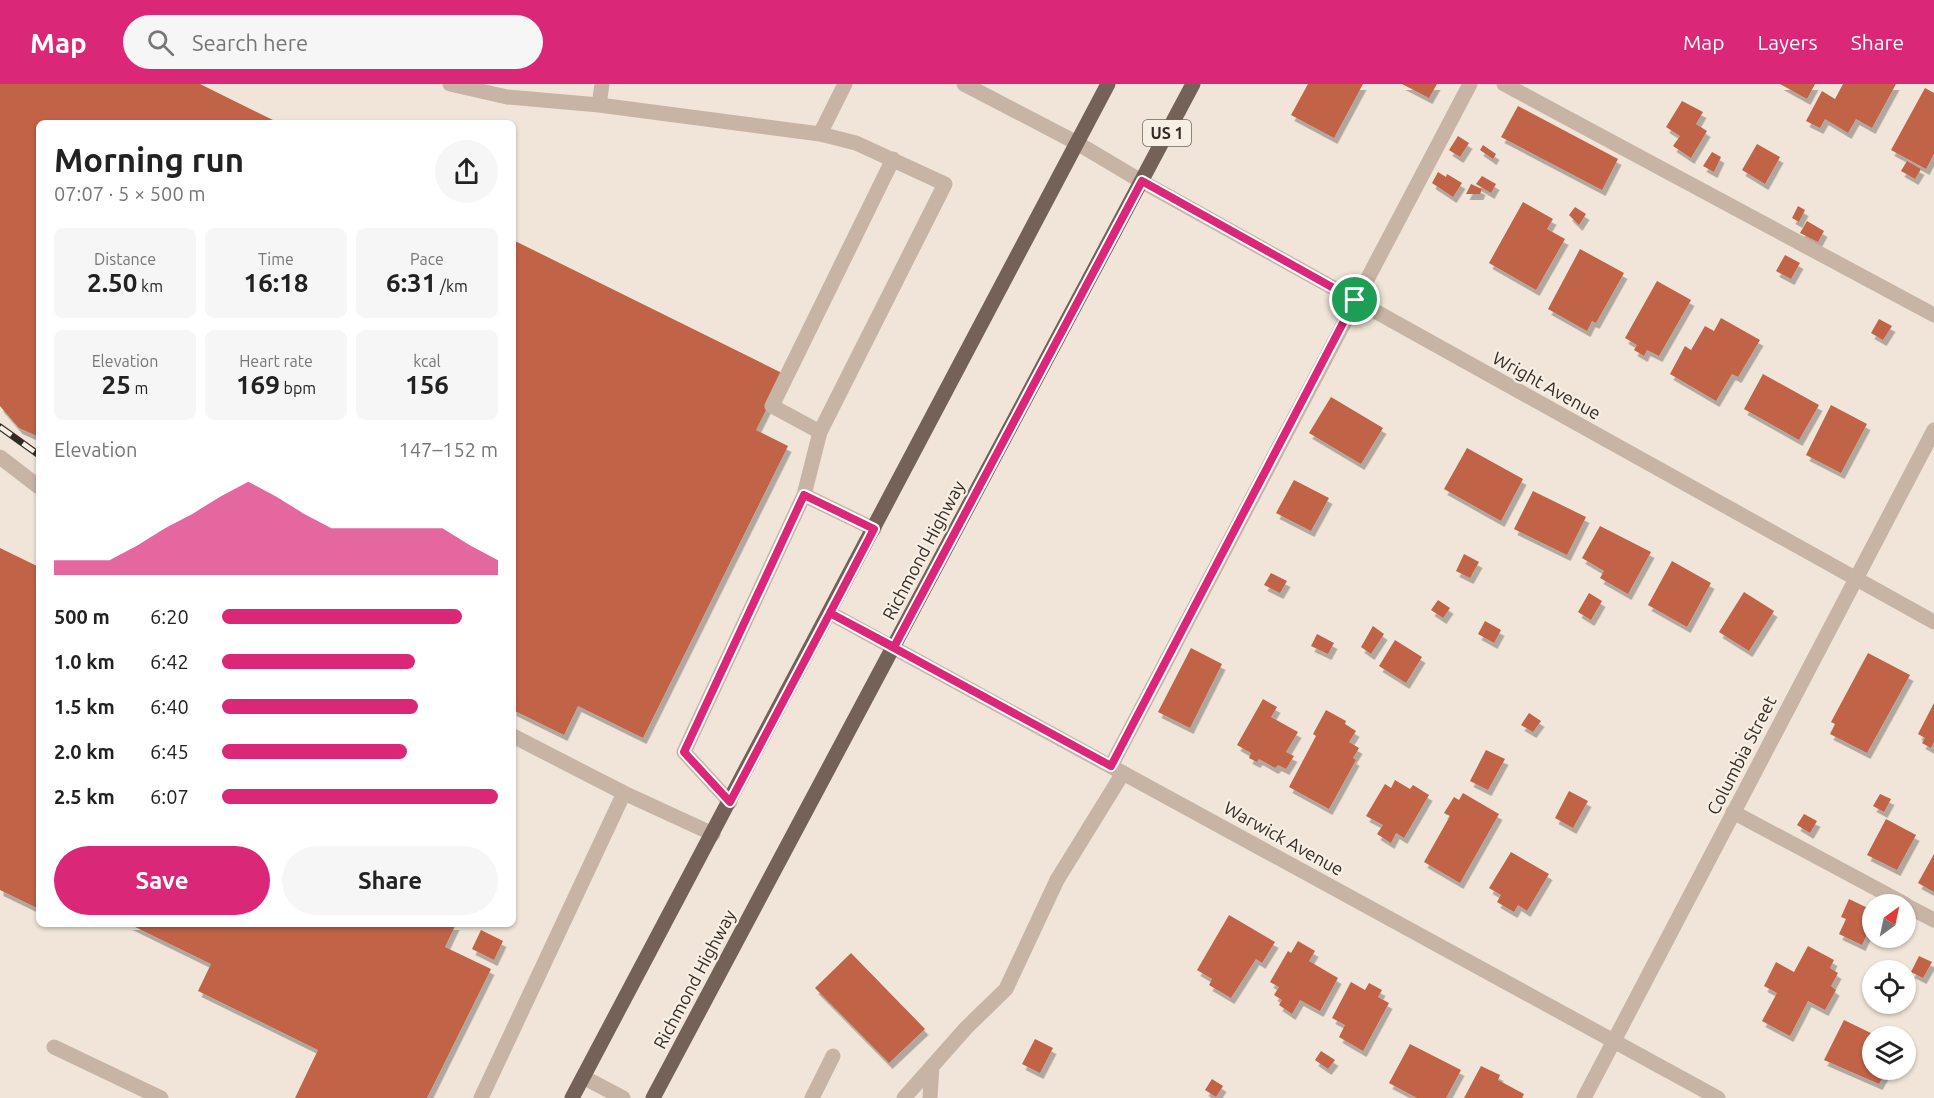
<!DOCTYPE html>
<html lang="en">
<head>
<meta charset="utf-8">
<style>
	:root { --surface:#fff; --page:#f6f6f6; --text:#222; --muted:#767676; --accent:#db2777 }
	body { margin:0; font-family:Ubuntu,sans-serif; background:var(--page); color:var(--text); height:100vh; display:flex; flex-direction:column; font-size:22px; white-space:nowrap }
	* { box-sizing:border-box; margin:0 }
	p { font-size:20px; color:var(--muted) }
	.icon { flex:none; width:33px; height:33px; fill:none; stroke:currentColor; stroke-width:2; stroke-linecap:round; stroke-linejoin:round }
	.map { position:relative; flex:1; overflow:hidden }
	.panel { position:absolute; left:36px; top:36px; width:480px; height:807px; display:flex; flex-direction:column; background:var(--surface); border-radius:9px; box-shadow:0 2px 4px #0004 }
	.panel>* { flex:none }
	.needle { width:39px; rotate:33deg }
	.tools { position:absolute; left:1862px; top:810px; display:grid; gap:12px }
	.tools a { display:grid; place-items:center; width:54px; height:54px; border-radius:50%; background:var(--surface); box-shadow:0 2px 4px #0004; font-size:30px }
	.pin { position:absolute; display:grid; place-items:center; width:51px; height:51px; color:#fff; margin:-26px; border:3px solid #fff; border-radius:50%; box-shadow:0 2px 6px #0007 }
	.round { display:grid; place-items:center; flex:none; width:63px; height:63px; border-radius:32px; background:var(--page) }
	.overview { display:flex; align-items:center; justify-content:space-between; height:102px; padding:0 18px }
	h1 { font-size:33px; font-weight:700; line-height:45px }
	.figures { display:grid; grid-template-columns:repeat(3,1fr); gap:9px; height:102px; padding:6px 18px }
	.figures div { display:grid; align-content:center; border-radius:9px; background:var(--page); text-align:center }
	.figures b { font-size:26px; font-weight:700 }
	.figures small { font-size:16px; font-weight:400 }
	.figures p { font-size:16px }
	.chart { height:168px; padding:12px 18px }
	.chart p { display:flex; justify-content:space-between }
	.chart svg { width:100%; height:108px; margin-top:6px; fill:var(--accent); opacity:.7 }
	.primary-button { display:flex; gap:12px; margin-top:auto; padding:12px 18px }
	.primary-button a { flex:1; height:69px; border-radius:36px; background:var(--accent); color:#fff; font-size:24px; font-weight:700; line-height:69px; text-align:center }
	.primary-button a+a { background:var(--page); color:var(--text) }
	ul { padding:0 18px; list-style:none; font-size:20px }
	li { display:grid; grid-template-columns:96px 72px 1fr; align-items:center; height:45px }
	li i { height:15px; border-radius:8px; background:var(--accent) }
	header { display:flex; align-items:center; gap:36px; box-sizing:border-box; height:84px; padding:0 30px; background:var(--accent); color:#fff }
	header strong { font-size:28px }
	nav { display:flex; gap:33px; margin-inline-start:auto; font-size:21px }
	.search { width:420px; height:54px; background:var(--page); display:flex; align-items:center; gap:15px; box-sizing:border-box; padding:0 21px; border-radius:33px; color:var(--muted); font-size:22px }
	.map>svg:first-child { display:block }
	.building { fill:#c06346; filter:url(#shadow) }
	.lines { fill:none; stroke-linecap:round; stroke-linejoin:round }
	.service { stroke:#c7b4a5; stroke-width:15 }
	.minor { stroke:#c7b4a5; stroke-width:15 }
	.tertiary { stroke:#c7b4a5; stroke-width:15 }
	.primary { stroke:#746158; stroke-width:15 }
	.rail-casing { stroke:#332a26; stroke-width:7 }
	.rail { stroke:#f8efe4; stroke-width:4.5; stroke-dasharray:14; stroke-linecap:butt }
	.route-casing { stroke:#fff; stroke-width:12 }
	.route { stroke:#db2777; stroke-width:8 }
	.labels { text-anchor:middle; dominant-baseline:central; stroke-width:4.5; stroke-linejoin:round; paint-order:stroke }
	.shield { fill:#f8efe4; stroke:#6e655f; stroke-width:1.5 }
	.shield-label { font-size:16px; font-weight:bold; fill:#332a26 }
	.street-label { font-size:18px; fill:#332a26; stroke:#f8efe4 }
</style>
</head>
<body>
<header>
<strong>Map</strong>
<div class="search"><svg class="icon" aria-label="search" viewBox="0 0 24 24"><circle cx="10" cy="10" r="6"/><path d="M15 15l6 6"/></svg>Search here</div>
<nav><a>Map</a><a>Layers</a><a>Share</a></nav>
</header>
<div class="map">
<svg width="1934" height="1014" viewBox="0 0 1934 1014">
	<defs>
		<filter id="shadow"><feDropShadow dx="3.5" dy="6" stdDeviation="0" flood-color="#0004"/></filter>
	</defs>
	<rect width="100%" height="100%" fill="#f0e5d8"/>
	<path class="building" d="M0,0H200L279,39H39V353L19,344L0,322Z
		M1308,0H1363L1334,54L1291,31Z
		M1402,0H1437L1429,14Z
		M1780,0H1815L1807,15Z
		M1843,0H1896L1872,44L1856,35L1848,49L1825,35L1820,44L1806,37L1822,7L1835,15Z
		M1925,4L1934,9V70L1926,85L1891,66Z
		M1682,17L1703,28L1696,40L1707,47L1691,74L1673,62L1680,52L1666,43Z
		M1518,22L1618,75L1602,106L1501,53Z
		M1458,52L1469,59L1460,73L1449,66Z
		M1757,60L1780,73L1765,100L1742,86Z
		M1483,61L1496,70L1493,75L1480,66Z
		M1712,68L1721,73L1714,88L1703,82Z
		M1907,77L1921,85L1915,95L1901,87Z
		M1438,88L1446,93L1447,90L1462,99L1453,113L1432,99Z
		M1482,92L1496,100L1491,109L1476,100Z
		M1471,100L1482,105L1480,110H1466Z
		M1523,118L1553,135L1547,145L1565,155L1536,206L1489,179Z
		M1798,122L1805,126L1799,138L1792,134Z
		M1575,123L1586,130L1579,141L1569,131Z
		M1807,137L1824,147L1818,158L1800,149Z
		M513,156L784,290L756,346L788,362L643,654L578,622L564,651L513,626Z
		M1580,165L1624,189L1596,239L1592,237L1587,247L1548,225Z
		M1785,171L1800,179L1791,195L1776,187Z
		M1657,197L1691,216L1659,272L1647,266L1644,272L1634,266L1637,261L1625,254Z
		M1721,234L1760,256L1738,293L1732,290L1716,317L1670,290L1685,262L1691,266L1705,242L1714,247Z
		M1879,235L1892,242L1883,256L1871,249Z
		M1763,290L1819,321L1799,356L1744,325Z
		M1331,313L1383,344L1361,380L1309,349Z
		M1831,321L1867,340L1841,389L1806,371Z
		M1467,364L1523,395L1501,437L1444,405Z
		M1294,396L1329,414L1311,447L1276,429Z
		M1533,407L1586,433L1567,471L1514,445Z
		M1600,442L1651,468L1628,510L1600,494L1604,487L1582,474Z
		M0,464L39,483V825L0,806Z
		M1464,470L1479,478L1470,494L1456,487Z
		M1672,477L1711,499L1687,543L1648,521Z
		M1271,489L1287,497L1280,509L1264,501Z
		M1744,508L1774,527L1749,567L1719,548Z
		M1589,509L1602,517L1591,536L1578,528Z
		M1438,516L1450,524L1443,534L1431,526Z
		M1485,537L1501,546L1494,559L1478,550Z
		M1373,542L1384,550L1371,570L1361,563Z
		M1317,550L1334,559L1328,570L1311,562Z
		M1395,556L1422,573L1406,599L1379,582Z
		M1191,564L1222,580L1190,644L1158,628Z
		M1868,569L1910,591L1867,669L1830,650L1835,640L1831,638Z
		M1263,615L1277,623L1271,633L1298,648L1286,668L1294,672L1286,685L1278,681L1275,684L1259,675L1257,678L1249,674L1251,669L1237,661Z
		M1934,619V658L1931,664L1922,659L1925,654L1918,650Z
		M1326,626L1346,637L1345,640L1356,647L1349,658L1359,664L1353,674L1356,676L1329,725L1289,703L1316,652L1313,650Z
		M1529,629L1541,637L1533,648L1521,641Z
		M1486,666L1505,675L1488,706L1470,697Z
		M1395,696L1410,705L1413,701L1429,711L1404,754L1396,749L1391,759L1377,750L1383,741L1366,732L1385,700L1391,704Z
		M1569,707L1588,717L1573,744L1555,734Z
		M1463,709L1499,730L1460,799L1424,778L1450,732L1444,729L1454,713L1459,716Z
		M1880,710L1891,715L1884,728L1873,722Z
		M1804,730L1817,737L1810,749L1797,741Z
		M1886,735L1916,751L1897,786L1867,771Z
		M1511,768L1549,790L1527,827L1518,821L1514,828L1497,818L1501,811L1489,804Z
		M1934,770V808L1918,799Z
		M1849,815L1872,826V840L1862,861L1839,850L1846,835L1841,833Z
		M1229,831L1275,858L1262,879L1256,875L1231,914L1209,901L1212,895L1197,886Z
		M129,840H456L445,863L491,885L427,1014H295L318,966L198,907L211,880Z
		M481,846L503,857L494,876L472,865Z
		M1298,857L1315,867L1309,877L1338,894L1320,927L1300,916L1292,930L1279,921L1282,916L1274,911L1279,903L1270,898L1288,867L1291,869Z
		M1808,862L1834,876L1830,884L1838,889L1831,902L1836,906L1825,926L1808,917L1790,952L1762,937L1777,909L1764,902L1776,878L1794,888Z
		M851,869L925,945L889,979L815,904Z
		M1919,872L1932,878L1923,894L1911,888Z
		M1351,898L1365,906L1369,899L1382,906L1378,913L1389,919L1363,967L1339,953L1345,941L1332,934Z
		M1844,936L1877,952H1872V986H1887L1879,1000L1824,976Z
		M1035,955L1053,964L1040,989L1022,980Z
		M1410,960L1461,986L1446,1014H1417L1389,999Z
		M1321,967L1335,976L1328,985L1315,976Z
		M1481,982L1500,991L1498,996L1524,1010L1522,1014H1464Z
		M1212,995L1223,1002L1216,1013L1205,1006Z"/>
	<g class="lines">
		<path class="service" d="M450,0L507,13L599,21
			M602,0L599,21L820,50L845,0
			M1504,0L1934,231
			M820,348L772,322L893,75
			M0,373L39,403
			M804,411L874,445
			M513,652L624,709
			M1111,682L1470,0
			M730,718L684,668L804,411L820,348L945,100L856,59L820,50
			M1733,728L1905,820
			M1905,821L1934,836
			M54,963L161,1014
			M481,1014L624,709L713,750
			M812,1014L833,972
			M904,1014L966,944L1006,905L1057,796L1123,689
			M930,1014L932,982"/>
		<path class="minor" d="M1141,97L1934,538
			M830,529L1718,1014
			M583,993L623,1014
			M1584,1014L1934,346"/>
		<path class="tertiary" d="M964,0L1077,59L1141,97"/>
		<path class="primary" d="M572,1014L1108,0
			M653,1014L1193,0"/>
		<g class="rail-casing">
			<path id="rail" d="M0,343L39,371"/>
		</g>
		<use href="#rail" class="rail"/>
	</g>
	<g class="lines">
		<g class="route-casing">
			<path id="route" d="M1355,216L1142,97L894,563L830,529L730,718L684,668L804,411L874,445L830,529L1111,682L1355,216"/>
		</g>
		<use href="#route" class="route"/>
	</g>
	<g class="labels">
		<rect class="shield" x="1143" y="36" width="48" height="26" rx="4.5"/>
		<g class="shield-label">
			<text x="1167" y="49">US 1</text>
		</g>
		<g class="street-label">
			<text transform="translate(1547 301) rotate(29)">Wright Avenue</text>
			<text transform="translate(923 466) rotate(-62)">Richmond Highway</text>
			<text transform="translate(1741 671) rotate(-63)">Columbia Street</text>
			<text transform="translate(1284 754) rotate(29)">Warwick Avenue</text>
			<text transform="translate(694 895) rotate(-62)">Richmond Highway</text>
		</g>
	</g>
</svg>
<div class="tools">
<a><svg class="needle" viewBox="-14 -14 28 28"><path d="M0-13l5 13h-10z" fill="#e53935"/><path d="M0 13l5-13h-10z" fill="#767676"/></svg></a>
<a><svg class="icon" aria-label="locate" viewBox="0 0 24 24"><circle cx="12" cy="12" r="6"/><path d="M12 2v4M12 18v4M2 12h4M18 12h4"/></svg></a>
<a><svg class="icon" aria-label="layers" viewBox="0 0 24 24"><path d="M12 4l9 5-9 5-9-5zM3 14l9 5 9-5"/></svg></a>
</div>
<div class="pin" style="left:1355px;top:216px;background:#1e9e55"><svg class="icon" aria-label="arrive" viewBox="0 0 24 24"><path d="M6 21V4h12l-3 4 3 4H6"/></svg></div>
<section class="panel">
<div class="overview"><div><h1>Morning run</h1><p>07:07 · 5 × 500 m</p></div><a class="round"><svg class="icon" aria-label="share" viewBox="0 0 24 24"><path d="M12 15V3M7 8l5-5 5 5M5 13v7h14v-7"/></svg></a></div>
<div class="figures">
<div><p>Distance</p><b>2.50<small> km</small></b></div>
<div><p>Time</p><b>16:18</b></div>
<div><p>Pace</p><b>6:31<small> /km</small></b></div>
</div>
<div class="figures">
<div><p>Elevation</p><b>25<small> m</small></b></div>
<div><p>Heart rate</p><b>169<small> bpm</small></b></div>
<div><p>kcal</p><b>156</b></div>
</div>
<div class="chart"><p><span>Elevation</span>147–152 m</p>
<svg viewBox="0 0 160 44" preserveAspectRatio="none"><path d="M0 44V38L10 38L20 38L30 32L40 25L50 19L60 12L70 6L80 12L90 19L100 25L110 25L120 25L130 25L140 25L150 32L160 38V44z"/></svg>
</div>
<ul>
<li><b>500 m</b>6:20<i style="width:87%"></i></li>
<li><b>1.0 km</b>6:42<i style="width:70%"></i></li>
<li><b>1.5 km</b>6:40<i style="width:71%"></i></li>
<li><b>2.0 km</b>6:45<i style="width:67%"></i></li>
<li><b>2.5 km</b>6:07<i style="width:100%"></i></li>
</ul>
<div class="primary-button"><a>Save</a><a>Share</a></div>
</section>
</div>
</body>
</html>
